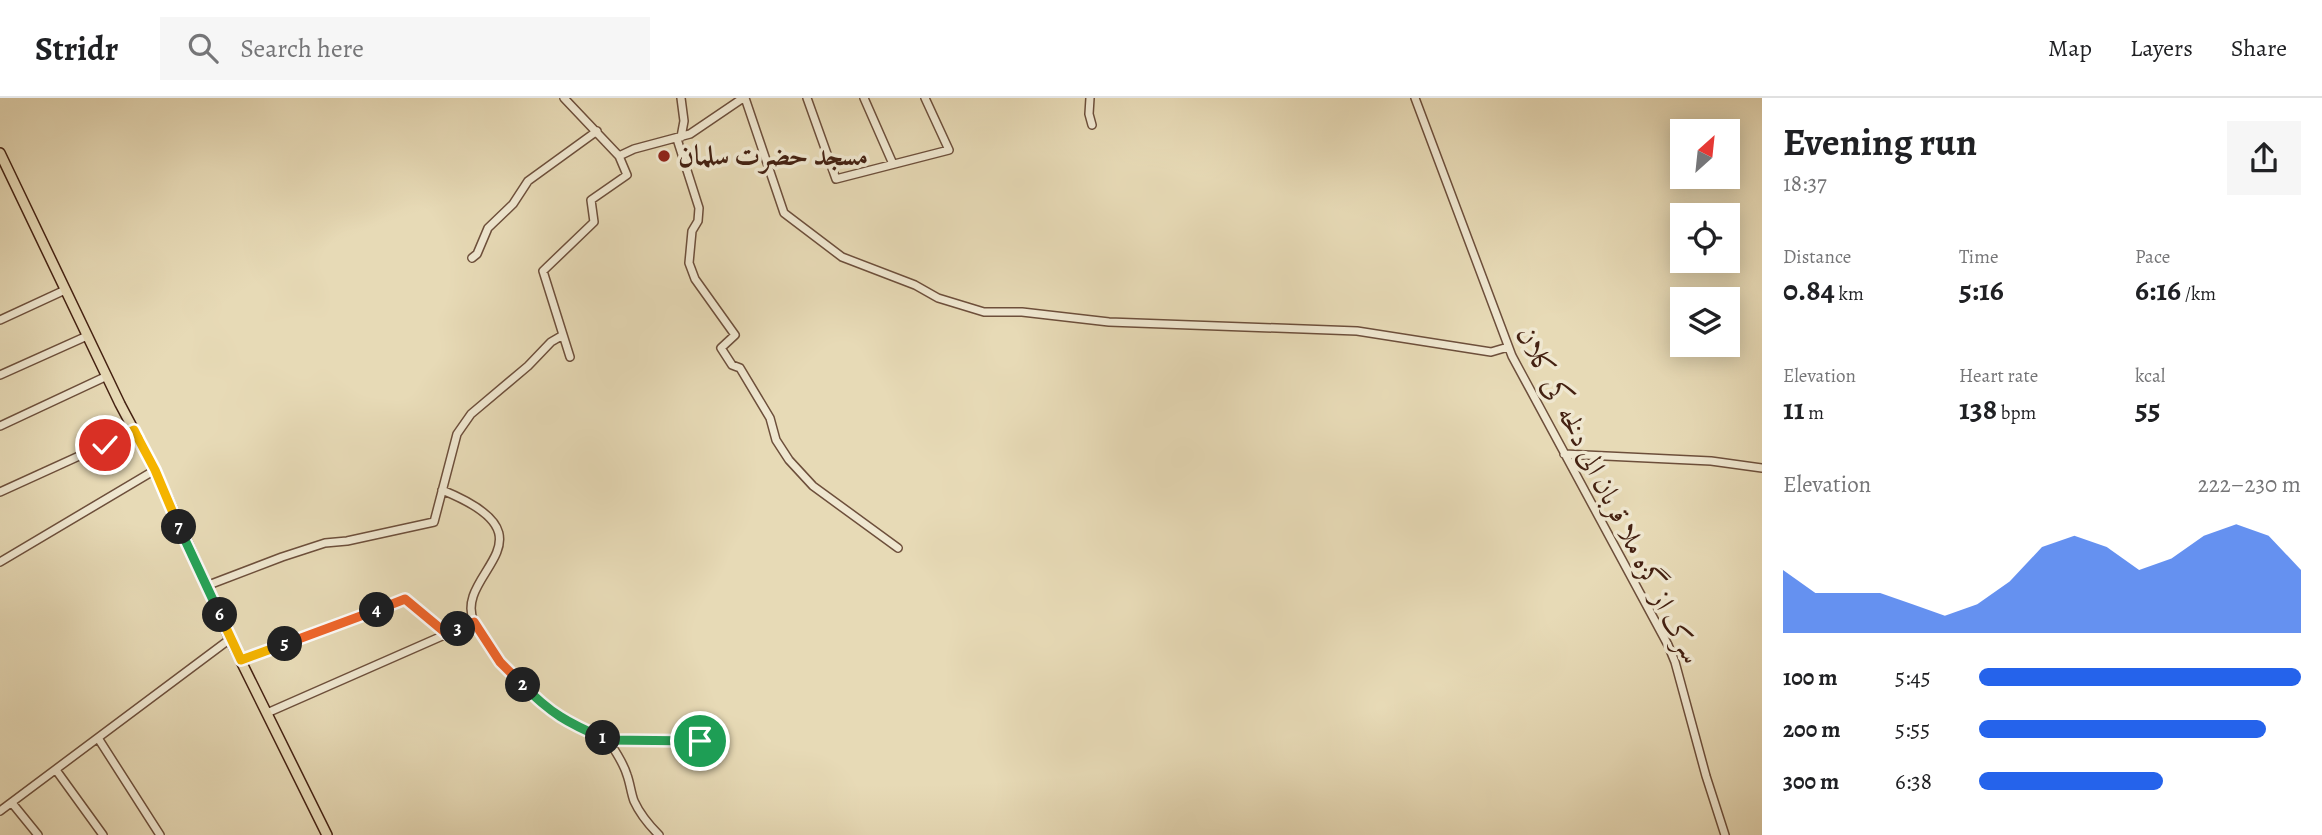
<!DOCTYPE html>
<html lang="en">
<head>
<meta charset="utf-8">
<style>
	:root { --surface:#fff; --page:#f6f6f6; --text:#202124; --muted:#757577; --line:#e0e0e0; --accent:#2563eb }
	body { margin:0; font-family:Alegreya,Amiri,serif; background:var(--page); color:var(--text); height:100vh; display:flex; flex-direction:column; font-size:26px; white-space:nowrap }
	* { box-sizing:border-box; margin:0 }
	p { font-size:23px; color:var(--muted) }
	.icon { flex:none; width:38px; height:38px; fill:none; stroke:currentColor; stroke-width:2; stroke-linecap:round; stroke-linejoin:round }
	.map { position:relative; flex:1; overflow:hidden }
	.panel { display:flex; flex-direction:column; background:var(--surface); width:560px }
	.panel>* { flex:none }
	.needle { width:46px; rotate:27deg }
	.controls { position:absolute; left:1670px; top:21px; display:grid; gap:14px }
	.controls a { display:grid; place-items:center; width:70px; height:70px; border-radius:0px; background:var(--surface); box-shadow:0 4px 18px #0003; font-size:35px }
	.pin { position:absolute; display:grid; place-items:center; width:60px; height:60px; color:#fff; margin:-30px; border:4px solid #fff; border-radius:50%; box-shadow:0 2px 7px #0007 }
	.km { position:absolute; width:35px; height:35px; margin:-18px; border-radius:50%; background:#222; color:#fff; font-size:19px; line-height:35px; text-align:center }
	.round { display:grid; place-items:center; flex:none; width:74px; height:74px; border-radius:0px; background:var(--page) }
	.headline { display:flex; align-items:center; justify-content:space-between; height:119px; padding:0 21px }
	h1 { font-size:38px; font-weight:600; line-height:52px }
	.figures { display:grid; grid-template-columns:repeat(3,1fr); gap:10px; height:119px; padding:7px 21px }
	.figures div { display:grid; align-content:center }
	.figures b { font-size:30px; font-weight:600 }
	.figures small { font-size:19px; font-weight:400 }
	.figures p { font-size:19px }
	.chart { height:196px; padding:14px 21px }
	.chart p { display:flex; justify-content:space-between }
	.chart svg { width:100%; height:126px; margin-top:7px; fill:var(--accent); opacity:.7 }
	ul { padding:0 21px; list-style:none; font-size:23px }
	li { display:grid; grid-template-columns:112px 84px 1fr; align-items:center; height:52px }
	li i { height:18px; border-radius:9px; background:var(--accent) }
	header { display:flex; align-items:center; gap:42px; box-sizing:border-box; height:98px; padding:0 35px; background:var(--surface); border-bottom:2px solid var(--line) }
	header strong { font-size:33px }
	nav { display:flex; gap:38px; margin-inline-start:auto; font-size:24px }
	.search { width:490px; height:63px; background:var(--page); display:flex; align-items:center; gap:18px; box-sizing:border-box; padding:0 24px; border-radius:0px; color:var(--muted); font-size:26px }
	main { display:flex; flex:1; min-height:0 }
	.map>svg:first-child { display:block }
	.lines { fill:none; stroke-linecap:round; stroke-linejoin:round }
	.minor-casing { stroke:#6d4f3b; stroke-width:10 }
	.major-casing { stroke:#442112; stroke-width:12 }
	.minor { stroke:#efe7d0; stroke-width:7 }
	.major { stroke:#e7dab6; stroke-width:9 }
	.split-1-casing { stroke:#fff; stroke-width:14 }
	.split-2-casing { stroke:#fff; stroke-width:14 }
	.split-3-casing { stroke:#fff; stroke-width:14 }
	.split-4-casing { stroke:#fff; stroke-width:14 }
	.split-5-casing { stroke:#fff; stroke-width:14 }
	.split-6-casing { stroke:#fff; stroke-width:14 }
	.split-7-casing { stroke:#fff; stroke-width:14 }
	.split-8-casing { stroke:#fff; stroke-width:14 }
	.split-9-casing { stroke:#fff; stroke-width:14 }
	.split-1 { stroke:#22a559; stroke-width:9 }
	.split-2 { stroke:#22a559; stroke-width:9 }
	.split-3 { stroke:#f0652b; stroke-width:9 }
	.split-4 { stroke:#f0652b; stroke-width:9 }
	.split-5 { stroke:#f0652b; stroke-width:9 }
	.split-6 { stroke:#f5b400; stroke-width:9 }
	.split-7 { stroke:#22a559; stroke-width:9 }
	.split-8 { stroke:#f5b400; stroke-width:9 }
	.split-9 { stroke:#f5b400; stroke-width:9 }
	.poi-dot { fill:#8f2418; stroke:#efe7d0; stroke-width:2.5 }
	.labels { text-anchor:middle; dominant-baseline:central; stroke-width:7; stroke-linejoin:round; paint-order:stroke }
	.poi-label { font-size:28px; font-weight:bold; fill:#442112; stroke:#efe7d0; text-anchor:start }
	.street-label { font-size:28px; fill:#442112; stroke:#efe7d0 }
</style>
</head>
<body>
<header>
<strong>Stridr</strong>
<div class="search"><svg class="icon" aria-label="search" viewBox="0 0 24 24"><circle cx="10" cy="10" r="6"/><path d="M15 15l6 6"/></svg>Search here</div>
<nav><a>Map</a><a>Layers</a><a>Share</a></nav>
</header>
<main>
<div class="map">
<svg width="1762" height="737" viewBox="0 0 1762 737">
	<rect width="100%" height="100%" fill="#e7dab6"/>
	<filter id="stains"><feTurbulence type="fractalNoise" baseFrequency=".00286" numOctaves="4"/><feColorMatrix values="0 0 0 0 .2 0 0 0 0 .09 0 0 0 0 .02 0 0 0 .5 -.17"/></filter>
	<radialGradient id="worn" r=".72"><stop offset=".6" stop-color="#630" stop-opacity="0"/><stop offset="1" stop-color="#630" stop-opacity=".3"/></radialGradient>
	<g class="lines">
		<g class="minor-casing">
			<path id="minor" d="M564,0L619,58L634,51L690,36L743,0
				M681,0L684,23L681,39
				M745,0L784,115L842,159L915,187L938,200L984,214H1022L1109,224L1357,233L1491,254L1508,249
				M807,0L836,81L949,52L925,0
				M864,0L893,66
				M1090,0L1089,16L1092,27
				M1415,0L1512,258L1668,547L1675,564L1706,678L1725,737
				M677,41L699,110L698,123L692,133L689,165L695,181L735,237L721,250L732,267L740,270L770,320L776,342L789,362L813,388L898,450
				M472,160L477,156L488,130L513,106L528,83L597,33
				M0,222L65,192
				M570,259L543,173L594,124L591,102L627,77L619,58
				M0,277L87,238
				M0,328L107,278
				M1564,356L1711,363L1762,370
				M442,392C563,441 452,475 474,524C489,555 536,608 567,624C579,631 601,634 610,645C616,654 624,667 627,677C630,685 631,695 634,703C639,714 650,728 659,737
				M0,394L134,333
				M0,464L155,372
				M206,488L282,459L325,445L347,443L434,424L457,336L471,316L528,268L551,244L563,237
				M241,562L405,501L447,536
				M267,615L474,524
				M98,640L160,737
				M608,642L700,643
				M56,672L103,737
				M12,705L38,737
				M0,713L230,541"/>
		</g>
		<g class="major-casing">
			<path id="major" d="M0,55L120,306L155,372L230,541L327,737"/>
		</g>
		<use href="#minor" class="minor"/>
		<use href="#major" class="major"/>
	</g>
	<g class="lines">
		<g class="split-1-casing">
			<path id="split-1" d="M603,640L608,642L700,643"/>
		</g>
		<g class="split-2-casing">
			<path id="split-2" d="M523,587C550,615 568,625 603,640"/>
		</g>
		<g class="split-3-casing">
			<path id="split-3" d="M458,531L474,524L500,564L523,587"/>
		</g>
		<g class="split-4-casing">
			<path id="split-4" d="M377,512L405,501L447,536L458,531"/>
		</g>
		<g class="split-5-casing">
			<path id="split-5" d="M285,546L377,512"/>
		</g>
		<g class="split-6-casing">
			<path id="split-6" d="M220,517L241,562L285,546"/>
		</g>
		<g class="split-7-casing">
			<path id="split-7" d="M179,429L220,517"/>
		</g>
		<g class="split-8-casing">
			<path id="split-8" d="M138,340L155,372L179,429"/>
		</g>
		<g class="split-9-casing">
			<path id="split-9" d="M105,347L134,332L138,340"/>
		</g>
		<use href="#split-1" class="split-1"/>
		<use href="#split-2" class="split-2"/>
		<use href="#split-3" class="split-3"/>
		<use href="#split-4" class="split-4"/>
		<use href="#split-5" class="split-5"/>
		<use href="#split-6" class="split-6"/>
		<use href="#split-7" class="split-7"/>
		<use href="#split-8" class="split-8"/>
		<use href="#split-9" class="split-9"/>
	</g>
	<circle class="poi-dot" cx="664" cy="58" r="7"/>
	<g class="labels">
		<g class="poi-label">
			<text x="678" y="58">مسجد حضرت سلمان</text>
		</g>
		<g class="street-label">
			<text transform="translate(1609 397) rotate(63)">سرک از گزه ملا قربان الی دلخه کی کلان</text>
		</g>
	</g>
	<rect width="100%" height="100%" filter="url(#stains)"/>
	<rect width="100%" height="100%" fill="url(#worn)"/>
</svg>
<div class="controls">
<a><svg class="needle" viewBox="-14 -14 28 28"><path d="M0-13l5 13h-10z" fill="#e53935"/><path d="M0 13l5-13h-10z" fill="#757577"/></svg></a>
<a><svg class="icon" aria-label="locate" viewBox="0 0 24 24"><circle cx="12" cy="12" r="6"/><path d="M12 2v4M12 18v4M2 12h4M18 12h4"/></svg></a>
<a><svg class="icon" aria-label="layers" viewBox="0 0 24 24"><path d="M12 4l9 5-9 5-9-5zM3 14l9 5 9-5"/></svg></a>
</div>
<div class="pin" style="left:700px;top:643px;background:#1e9e55"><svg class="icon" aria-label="arrive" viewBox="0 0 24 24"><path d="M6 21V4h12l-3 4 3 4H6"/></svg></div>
<div class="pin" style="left:105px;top:347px;background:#d93025"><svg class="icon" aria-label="check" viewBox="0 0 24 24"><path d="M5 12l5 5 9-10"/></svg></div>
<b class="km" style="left:603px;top:640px">1</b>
<b class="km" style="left:523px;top:587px">2</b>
<b class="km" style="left:458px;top:531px">3</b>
<b class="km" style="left:377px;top:512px">4</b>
<b class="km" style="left:285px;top:546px">5</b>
<b class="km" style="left:220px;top:517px">6</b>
<b class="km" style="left:179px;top:429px">7</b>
</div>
<section class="panel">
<div class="headline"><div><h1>Evening run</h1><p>18:37</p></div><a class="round"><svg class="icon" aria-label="share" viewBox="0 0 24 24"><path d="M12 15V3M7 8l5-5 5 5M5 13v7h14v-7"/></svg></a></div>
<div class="figures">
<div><p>Distance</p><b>0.84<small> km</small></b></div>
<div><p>Time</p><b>5:16</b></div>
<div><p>Pace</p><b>6:16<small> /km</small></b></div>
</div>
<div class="figures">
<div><p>Elevation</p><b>11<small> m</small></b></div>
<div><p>Heart rate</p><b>138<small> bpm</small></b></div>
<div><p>kcal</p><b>55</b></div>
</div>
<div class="chart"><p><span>Elevation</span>222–230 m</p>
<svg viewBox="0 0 160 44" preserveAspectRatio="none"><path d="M0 44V22L10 30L20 30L30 30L40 34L50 38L60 34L70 26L80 14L90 10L100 14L110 22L120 18L130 10L140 6L150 10L160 22V44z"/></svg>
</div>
<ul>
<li><b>100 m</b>5:45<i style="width:100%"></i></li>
<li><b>200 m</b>5:55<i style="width:89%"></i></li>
<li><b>300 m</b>6:38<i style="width:57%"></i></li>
</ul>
</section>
</main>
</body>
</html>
